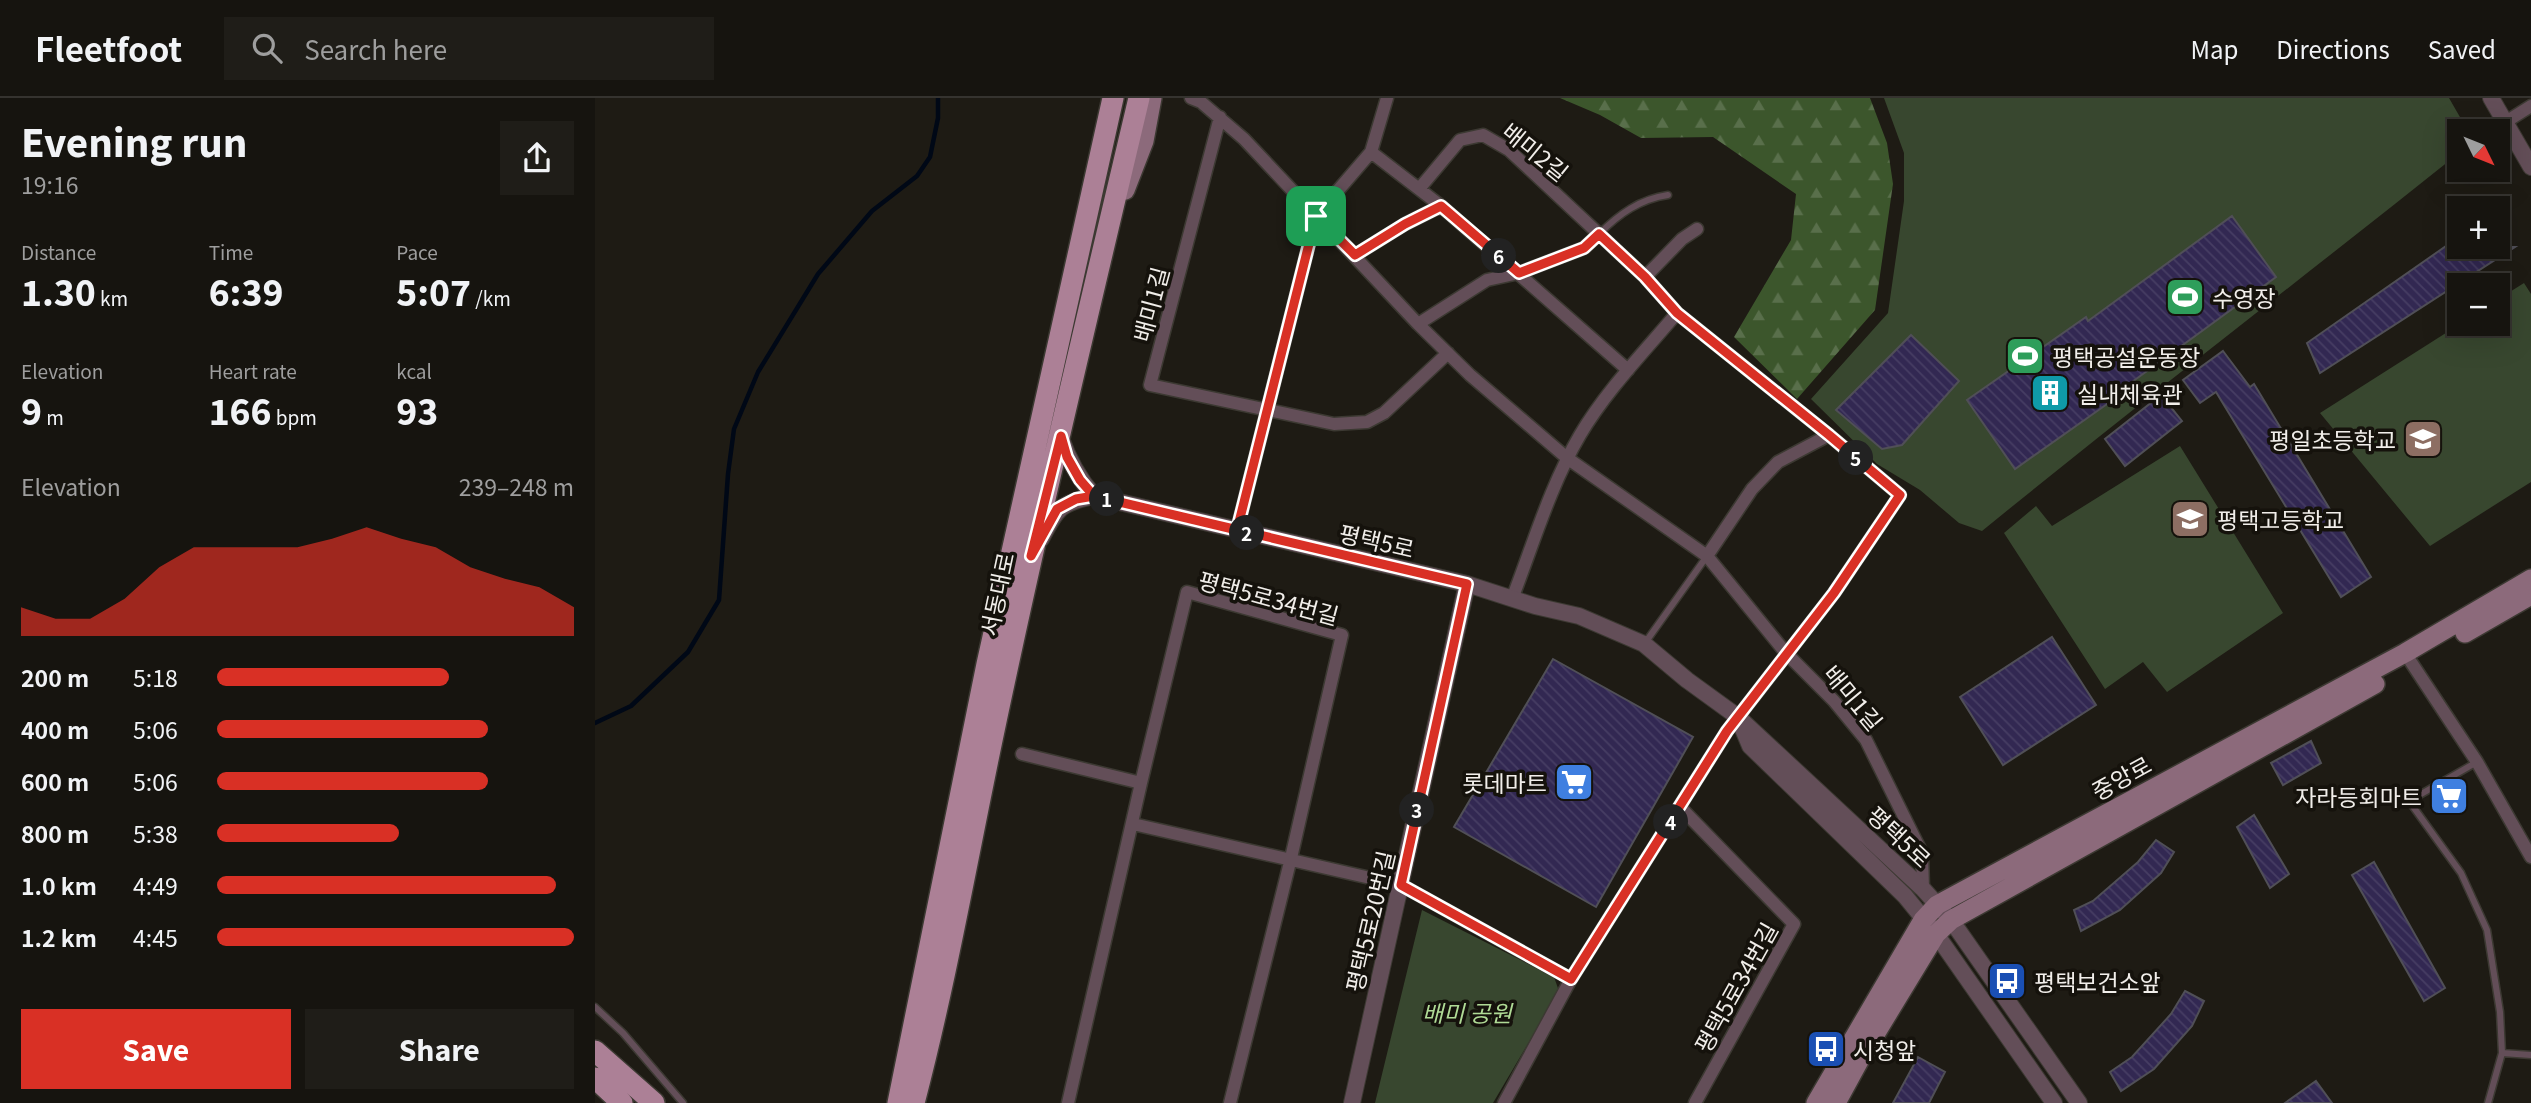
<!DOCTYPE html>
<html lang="en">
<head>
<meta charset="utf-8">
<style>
	:root { --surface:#16140f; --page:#1f1d18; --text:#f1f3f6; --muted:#9e9e9e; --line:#35332f; --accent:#d93025 }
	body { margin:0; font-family:Georgia,"Noto Sans KR",serif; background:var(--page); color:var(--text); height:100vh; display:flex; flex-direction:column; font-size:26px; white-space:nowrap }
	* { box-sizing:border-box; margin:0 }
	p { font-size:23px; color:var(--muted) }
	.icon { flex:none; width:38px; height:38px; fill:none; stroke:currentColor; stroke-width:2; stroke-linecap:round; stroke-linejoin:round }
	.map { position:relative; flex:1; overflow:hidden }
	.panel { display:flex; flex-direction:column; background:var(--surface); width:595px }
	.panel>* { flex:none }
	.needle { width:46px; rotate:133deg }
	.controls { position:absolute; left:1852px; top:21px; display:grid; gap:14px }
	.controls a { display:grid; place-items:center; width:63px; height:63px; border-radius:0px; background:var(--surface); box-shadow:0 7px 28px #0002,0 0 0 2px var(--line); font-size:35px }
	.pin { position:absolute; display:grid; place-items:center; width:60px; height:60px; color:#fff; margin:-30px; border-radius:14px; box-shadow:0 4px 10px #0006 }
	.km { position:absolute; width:35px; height:35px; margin:-18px; border-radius:50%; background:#222; color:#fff; font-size:19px; line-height:35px; text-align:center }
	.round { display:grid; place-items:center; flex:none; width:74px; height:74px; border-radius:0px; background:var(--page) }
	.headline { display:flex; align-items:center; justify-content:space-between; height:119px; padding:0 21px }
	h1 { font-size:38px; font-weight:800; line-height:52px }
	.metrics { display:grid; grid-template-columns:repeat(3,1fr); gap:10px; height:119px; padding:7px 21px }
	.metrics div { display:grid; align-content:center }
	.metrics b { font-size:35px; font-weight:800 }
	.metrics small { font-size:19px; font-weight:400 }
	.metrics p { font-size:19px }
	.chart { height:196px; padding:14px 21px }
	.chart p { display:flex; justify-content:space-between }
	.chart svg { width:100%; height:126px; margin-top:7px; fill:var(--accent); opacity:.7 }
	.button { display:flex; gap:14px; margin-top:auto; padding:14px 21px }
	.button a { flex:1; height:80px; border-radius:0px; background:var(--accent); color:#fff; font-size:28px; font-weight:800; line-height:80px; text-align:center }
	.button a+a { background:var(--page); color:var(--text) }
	ul { padding:0 21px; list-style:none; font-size:23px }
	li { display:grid; grid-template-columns:112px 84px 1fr; align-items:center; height:52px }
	li i { height:18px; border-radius:9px; background:var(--accent) }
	header { display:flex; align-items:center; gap:42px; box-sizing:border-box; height:98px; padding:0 35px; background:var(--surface); border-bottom:2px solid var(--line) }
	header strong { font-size:33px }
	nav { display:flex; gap:38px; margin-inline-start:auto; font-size:24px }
	.search { width:490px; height:63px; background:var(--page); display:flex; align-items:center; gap:18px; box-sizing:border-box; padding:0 24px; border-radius:0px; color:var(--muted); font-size:26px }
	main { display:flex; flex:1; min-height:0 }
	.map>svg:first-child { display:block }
	.green { fill:#38472f }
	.forest { fill:url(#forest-firs) }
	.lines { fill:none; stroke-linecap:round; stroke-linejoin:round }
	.stream { stroke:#000816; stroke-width:4.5 }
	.building { fill:url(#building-back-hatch); stroke:#504f57; stroke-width:2 }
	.service-casing { stroke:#3c3932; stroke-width:9 }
	.minor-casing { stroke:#3c3932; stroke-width:15 }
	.tertiary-casing { stroke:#3c3932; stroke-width:18 }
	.secondary-casing { stroke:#3c3932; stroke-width:22 }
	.primary-casing { stroke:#3c3932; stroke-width:24 }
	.service { stroke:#634e58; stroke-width:6 }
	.minor { stroke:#634e58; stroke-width:12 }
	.tertiary { stroke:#634e58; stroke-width:16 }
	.secondary { stroke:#8c6a7b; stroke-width:19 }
	.primary { stroke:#ac8096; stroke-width:21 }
	.route-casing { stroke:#fff; stroke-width:14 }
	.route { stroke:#d93025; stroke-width:9 }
	.labels { text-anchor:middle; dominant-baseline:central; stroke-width:7; stroke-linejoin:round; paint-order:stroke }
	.street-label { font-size:23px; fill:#f1eeea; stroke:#15120c }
	.poi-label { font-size:23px; fill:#f1eeea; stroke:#15120c; text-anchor:start }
	.park-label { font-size:23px; font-style:italic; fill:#b0db96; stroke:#15120c }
</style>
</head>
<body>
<header>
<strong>Fleetfoot</strong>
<div class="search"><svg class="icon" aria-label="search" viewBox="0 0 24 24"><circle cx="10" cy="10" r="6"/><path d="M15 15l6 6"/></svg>Search here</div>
<nav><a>Map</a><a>Directions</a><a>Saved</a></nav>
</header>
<main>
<section class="panel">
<div class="headline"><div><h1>Evening run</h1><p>19:16</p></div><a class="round"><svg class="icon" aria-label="share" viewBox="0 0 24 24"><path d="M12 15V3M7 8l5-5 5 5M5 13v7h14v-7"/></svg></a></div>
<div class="metrics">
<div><p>Distance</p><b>1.30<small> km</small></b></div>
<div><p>Time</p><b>6:39</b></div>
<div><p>Pace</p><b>5:07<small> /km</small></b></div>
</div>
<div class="metrics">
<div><p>Elevation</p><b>9<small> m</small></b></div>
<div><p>Heart rate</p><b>166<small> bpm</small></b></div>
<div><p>kcal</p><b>93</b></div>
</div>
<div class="chart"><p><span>Elevation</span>239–248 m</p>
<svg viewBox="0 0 160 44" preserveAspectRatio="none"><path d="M0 44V34L10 38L20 38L30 31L40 20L50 13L60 13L70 13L80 13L90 10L100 6L110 10L120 13L130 20L140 24L150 27L160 34V44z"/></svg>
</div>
<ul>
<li><b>200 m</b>5:18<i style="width:65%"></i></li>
<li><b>400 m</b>5:06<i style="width:76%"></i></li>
<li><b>600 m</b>5:06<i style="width:76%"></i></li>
<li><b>800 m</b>5:38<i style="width:51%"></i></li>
<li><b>1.0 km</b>4:49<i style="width:95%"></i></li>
<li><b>1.2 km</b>4:45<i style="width:100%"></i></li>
</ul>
<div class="button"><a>Save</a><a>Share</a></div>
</section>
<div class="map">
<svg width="1936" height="1005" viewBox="0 0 1936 1005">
	<defs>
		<pattern id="forest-firs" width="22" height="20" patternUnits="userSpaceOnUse" patternTransform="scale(1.75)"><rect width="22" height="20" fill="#3c562c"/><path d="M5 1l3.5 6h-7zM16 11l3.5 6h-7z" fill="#596f4b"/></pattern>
		<pattern id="building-back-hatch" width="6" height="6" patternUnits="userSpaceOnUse" patternTransform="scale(1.75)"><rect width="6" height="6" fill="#322852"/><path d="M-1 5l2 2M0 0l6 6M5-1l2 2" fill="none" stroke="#463d63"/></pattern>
	</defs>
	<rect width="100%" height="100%" fill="#1e1b14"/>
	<path class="green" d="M1289,0H1854L1873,33H1864V55C1705,182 1544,305 1387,433L1364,425L1325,392L1282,366L1216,301L1293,215L1309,103V55Z
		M1929,185L1936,196V384L1835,448L1725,315L1865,226H1902V202Z
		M1585,348L1688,515L1572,594L1548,564L1510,591L1409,435L1441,408L1457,428Z
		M827,812L959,879L964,893L898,1005H780Z"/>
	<path class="forest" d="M965,0H1275L1292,45L1298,86L1280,212L1202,301L1139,239L1196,142L1201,96L1118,39L1046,40L1005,17Z"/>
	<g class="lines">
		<path class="stream" d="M0,625L36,608L93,554L124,502L133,376L139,331L163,274L223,176L277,113L322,78L335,59L343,20V0"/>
	</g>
	<path class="building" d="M1637,118L1681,179L1537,284L1539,287L1420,371L1372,302L1491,219L1493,223Z
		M1902,126L1916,149H1920L1725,275L1712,245L1864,139V149H1902Z
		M1316,237L1364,283L1307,347L1287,351L1241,312Z
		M1628,253L1655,289L1659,286L1776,479L1746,499L1621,294L1605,305L1588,282Z
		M1566,297L1587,323L1530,368L1510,341Z
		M1457,539L1501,607L1408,667L1365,599Z
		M958,561L1098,639L1001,809L859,729Z
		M1716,643L1726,665L1688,687L1676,665Z
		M1659,717L1694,776L1675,790L1642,729Z
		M1561,742L1579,754L1566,775L1525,812L1486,833L1479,812L1498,803L1543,764Z
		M1779,764L1850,890L1829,903L1757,777Z
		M1590,893L1609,903L1597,928L1559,971L1526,993L1515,974L1537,959L1576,916Z
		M1323,959L1350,974L1334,1005H1298Z
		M1721,983L1737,1005H1690Z"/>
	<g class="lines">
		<g class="service-casing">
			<path id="service" d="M1004,136C1024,116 1045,101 1073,97
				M1050,545L1112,458
				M1882,664L1814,703L1866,775L1892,832L1905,914L1907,955L1893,1005
				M0,909L28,935L88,1005
				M1907,955L1936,957"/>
		</g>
		<g class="minor-casing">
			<path id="minor" d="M596,0L606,4L649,41L823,226L875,277L972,360L1112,458L1191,555L1239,603L1271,642L1327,755L1328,791
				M625,19L555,287L739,326L772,324L789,315L853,255
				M1909,25L1936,8
				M776,54L846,108L1033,272
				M824,91L865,42L888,37L914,52L1050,179L1082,215L1234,337L1305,397L1239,495L1132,633L976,881L909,1005
				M760,157L810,126L846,108
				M1050,179L1087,141L1102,131
				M823,226L892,182L924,175L989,150L1004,136
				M642,432L721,118L776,54L792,0
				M1112,458L1157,391L1183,364L1234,337
				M917,501C938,447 955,388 985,337C1011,293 1049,254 1082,215
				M1810,555L1882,664L1936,759
				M427,656L546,685
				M1086,710L1199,826L1100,1005
				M538,726L806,787L976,881
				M473,1005L546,685L592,494L747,537L696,760L635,1005"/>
		</g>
		<g class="tertiary-casing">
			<path id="tertiary" d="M1896,0L1936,69
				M465,338C473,361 483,380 499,398
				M446,441C462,411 464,405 499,398L872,486L940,508L984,518L1049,546L1092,582L1143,619L1328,791L1356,822L1484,1005
				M1145,624L1155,648L1310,798L1341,836L1459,1005
				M757,1005L872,486"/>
		</g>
		<g class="secondary-casing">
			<path id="secondary" d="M530,92L549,43L557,0
				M1870,535L1936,497
				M1221,1005L1328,822L1342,807L1810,555L1936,481
				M1241,1005L1265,961L1341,836L1356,822L1780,586"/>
		</g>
		<g class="primary-casing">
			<path id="primary" d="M0,953L59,1005
				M0,980L27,1005
				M303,1005L392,566L518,0
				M319,1005C352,879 374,750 401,623C445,415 495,207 544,0"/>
		</g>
		<use href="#service" class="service"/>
		<use href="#minor" class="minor"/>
		<use href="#tertiary" class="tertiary"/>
		<use href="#secondary" class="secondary"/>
		<use href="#primary" class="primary"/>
	</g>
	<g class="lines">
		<g class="route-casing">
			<path id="route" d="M721,118L642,432L499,398L481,401L462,411L436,458L466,338L472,359L485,382L499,398L872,486L806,787L976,881L1132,633L1239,495L1305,397L1234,337L1082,215L1050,179L1004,136L989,150L924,175L846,108L810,126L760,157L721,118"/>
		</g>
		<use href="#route" class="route"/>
	</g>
	<defs>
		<g id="stadium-square" transform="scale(2.0125)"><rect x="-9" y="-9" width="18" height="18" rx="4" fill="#2e9e5b" stroke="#15120c"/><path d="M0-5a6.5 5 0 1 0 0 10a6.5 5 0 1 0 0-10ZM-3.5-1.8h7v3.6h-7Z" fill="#fff"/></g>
		<g id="building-square" transform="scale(2.0125)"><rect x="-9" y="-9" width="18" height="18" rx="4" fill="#0f9aa8" stroke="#15120c"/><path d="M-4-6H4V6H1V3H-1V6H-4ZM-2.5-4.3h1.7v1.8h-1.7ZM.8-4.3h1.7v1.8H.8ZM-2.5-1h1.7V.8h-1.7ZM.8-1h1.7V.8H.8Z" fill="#fff"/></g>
		<g id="school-square" transform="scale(2.0125)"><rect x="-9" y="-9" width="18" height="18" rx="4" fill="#8d6e63" stroke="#15120c"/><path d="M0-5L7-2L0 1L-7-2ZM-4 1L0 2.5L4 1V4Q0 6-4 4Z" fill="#fff"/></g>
		<g id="supermarket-square" transform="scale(2.0125)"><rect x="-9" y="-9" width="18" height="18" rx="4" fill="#3f7fe0" stroke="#15120c"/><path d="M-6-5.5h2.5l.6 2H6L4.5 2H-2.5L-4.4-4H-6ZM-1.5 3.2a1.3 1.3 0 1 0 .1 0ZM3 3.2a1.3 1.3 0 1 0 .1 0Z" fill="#fff"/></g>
		<g id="bus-square" transform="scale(2.0125)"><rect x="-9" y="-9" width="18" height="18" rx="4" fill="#1a4fb4" stroke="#15120c"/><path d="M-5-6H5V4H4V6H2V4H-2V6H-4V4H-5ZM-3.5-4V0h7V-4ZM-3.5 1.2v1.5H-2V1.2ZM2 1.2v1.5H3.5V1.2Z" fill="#fff"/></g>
	</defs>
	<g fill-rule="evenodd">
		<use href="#stadium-square" x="1590" y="199"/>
		<use href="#stadium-square" x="1430" y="258"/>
		<use href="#building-square" x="1455" y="295"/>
		<use href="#school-square" x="1828" y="341"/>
		<use href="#school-square" x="1595" y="421"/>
		<use href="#supermarket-square" x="979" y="684"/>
		<use href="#supermarket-square" x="1854" y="698"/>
		<use href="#bus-square" x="1412" y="883"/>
		<use href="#bus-square" x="1231" y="951"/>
	</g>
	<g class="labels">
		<g class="street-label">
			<text transform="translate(941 53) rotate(39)">배미2길</text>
			<text transform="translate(555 206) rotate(-75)">배미1길</text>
			<text transform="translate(782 442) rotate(13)">평택5로</text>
			<text transform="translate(401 496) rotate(-78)">서동대로</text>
			<text transform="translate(674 499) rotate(15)">평택5로34번길</text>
			<text transform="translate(1259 599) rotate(50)">배미1길</text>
			<text transform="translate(1526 679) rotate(-29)">중앙로</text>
			<text transform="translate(1305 738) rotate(43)">평택5로</text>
			<text transform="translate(774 823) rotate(-77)">평택5로20번길</text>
			<text transform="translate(1140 889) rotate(-61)">평택5로34번길</text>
		</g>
		<g class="poi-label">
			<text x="1617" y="199">수영장</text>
			<text x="1457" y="258">평택공설운동장</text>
			<text x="1482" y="295">실내체육관</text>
			<text x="1801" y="341" text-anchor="end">평일초등학교</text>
			<text x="1622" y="421">평택고등학교</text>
			<text x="952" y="684" text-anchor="end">롯데마트</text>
			<text x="1827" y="698" text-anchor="end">자라등회마트</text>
			<text x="1439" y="883">평택보건소앞</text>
			<text x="1258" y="951">시청앞</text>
		</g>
		<g class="park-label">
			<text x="872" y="914">배미 공원</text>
		</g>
	</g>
</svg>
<div class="controls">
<a><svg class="needle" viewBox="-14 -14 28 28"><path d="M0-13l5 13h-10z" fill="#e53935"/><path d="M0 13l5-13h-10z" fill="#9e9e9e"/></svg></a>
<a>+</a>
<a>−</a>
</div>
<div class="pin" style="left:721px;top:118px;background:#1e9e55"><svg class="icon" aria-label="arrive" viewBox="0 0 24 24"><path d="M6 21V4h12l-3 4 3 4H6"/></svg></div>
<b class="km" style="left:512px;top:401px">1</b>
<b class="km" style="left:652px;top:435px">2</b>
<b class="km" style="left:822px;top:712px">3</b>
<b class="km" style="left:1076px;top:724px">4</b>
<b class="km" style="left:1261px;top:360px">5</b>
<b class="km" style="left:904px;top:158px">6</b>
</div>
</main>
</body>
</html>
